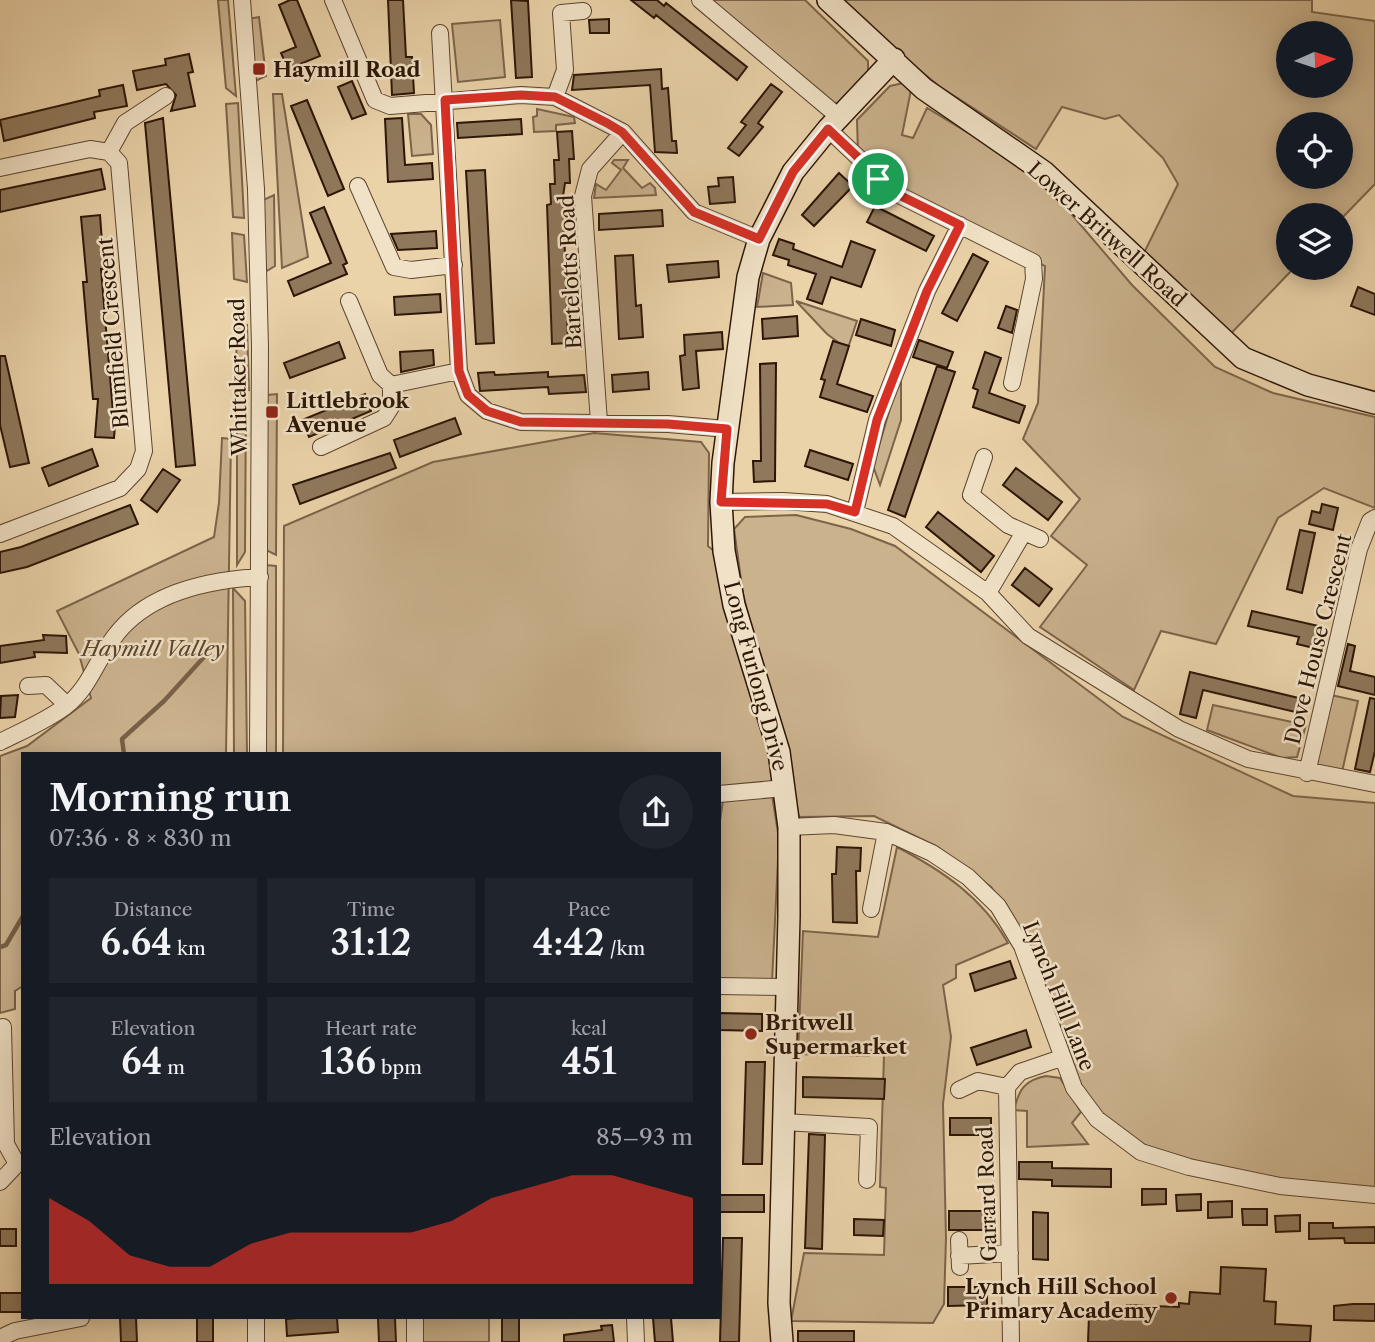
<!DOCTYPE html>
<html lang="en">
<head>
<meta charset="utf-8">
<style>
	:root { --surface:#171b24; --page:#20242c; --text:#f1f3f6; --muted:#9ea1a6; --accent:#d93025 }
	body { margin:0; font-family:"Libre Caslon Text",serif; background:var(--page); color:var(--text); height:100vh; display:flex; flex-direction:column; font-size:26px; white-space:nowrap }
	* { box-sizing:border-box; margin:0 }
	p { font-size:23px; color:var(--muted) }
	.icon { flex:none; width:38px; height:38px; fill:none; stroke:currentColor; stroke-width:2; stroke-linecap:round; stroke-linejoin:round }
	.map { position:relative; flex:1; overflow:hidden }
	.side { position:absolute; left:21px; top:752px; width:700px; height:567px; display:flex; flex-direction:column; background:var(--surface); border-radius:0px; box-shadow:0 4px 18px #0003 }
	.side>* { flex:none }
	.needle { width:46px; rotate:87deg }
	.controls { position:absolute; left:1276px; top:21px; display:grid; gap:14px }
	.controls a { display:grid; place-items:center; width:77px; height:77px; border-radius:50%; background:var(--surface); box-shadow:0 4px 18px #0003; font-size:35px }
	.pin { position:absolute; display:grid; place-items:center; width:60px; height:60px; color:#fff; margin:-30px; border:4px solid #fff; border-radius:50%; box-shadow:0 2px 7px #0007 }
	.round { display:grid; place-items:center; flex:none; width:74px; height:74px; border-radius:37px; background:var(--page) }
	.head { display:flex; align-items:center; justify-content:space-between; height:119px; padding:0 28px }
	h1 { font-size:38px; font-weight:600; line-height:52px }
	.stats { display:grid; grid-template-columns:repeat(3,1fr); gap:10px; height:119px; padding:7px 28px }
	.stats div { display:grid; align-content:center; border-radius:0px; background:var(--page); text-align:center }
	.stats b { font-size:35px; font-weight:600 }
	.stats small { font-size:19px; font-weight:400 }
	.stats p { font-size:19px }
	.chart { height:196px; padding:14px 28px }
	.chart p { display:flex; justify-content:space-between }
	.chart svg { width:100%; height:126px; margin-top:7px; fill:var(--accent); opacity:.7 }
	.map>svg:first-child { display:block }
	.green { fill:#cab28d; stroke:#7c644a; stroke-width:2; fill-rule:evenodd }
	.lines { fill:none; stroke-linecap:round; stroke-linejoin:round }
	.stream { stroke:#786047; stroke-width:4.5 }
	.building { fill:#8f785b; stroke:#2d1607; stroke-width:2 }
	.street-casing { stroke:#5c4530; stroke-width:18 }
	.secondary-casing { stroke:#2d1607; stroke-width:24 }
	.street { stroke:#f1e2c7; stroke-width:16 }
	.secondary { stroke:#f1e2c7; stroke-width:21 }
	.route-casing { stroke:#fff; stroke-width:14 }
	.route { stroke:#d93025; stroke-width:9 }
	.poi-dot { fill:#8f2418; stroke:#f1e2c7; stroke-width:2.5 }
	.labels { text-anchor:middle; dominant-baseline:central; stroke-width:5; stroke-linejoin:round; paint-order:stroke }
	.poi-label { font-size:21px; font-weight:bold; fill:#2d1607; stroke:#f1e2c7; text-anchor:start }
	.street-label { font-size:21px; fill:#2d1607; stroke:#f1e2c7 }
	.park-label { font-size:21px; font-style:italic; fill:#5c452f; stroke:#f1e2c7 }
</style>
</head>
<body>
<div class="map">
<svg width="1375" height="1342" viewBox="0 0 1375 1342">
	<rect width="100%" height="100%" fill="#ead2a9"/>
	<filter id="stains"><feTurbulence type="fractalNoise" baseFrequency=".00286" numOctaves="4"/><feColorMatrix values="0 0 0 0 .2 0 0 0 0 .09 0 0 0 0 .02 0 0 0 .5 -.17"/></filter>
	<radialGradient id="worn" r=".72"><stop offset=".6" stop-color="#630" stop-opacity="0"/><stop offset="1" stop-color="#630" stop-opacity=".3"/></radialGradient>
	<path class="green" d="M218,0H228L236,96L226,88Z
		M706,0H805L868,61V80L843,104L829,103Z
		M834,0H1312V12L1375,21V184L1341,219L1340,215H1288V268H1294L1218,347L1138,265L1178,184L1163,158L1119,115L1105,119L1062,107L1036,149L939,86ZM1288,33H1340V86H1288ZM1288,124H1340V177H1288Z
		M259,17L266,76L253,82L248,19Z
		M500,20L505,77L458,82L452,24Z
		M908,82L912,85L902,135L913,138L927,108L1038,175L1132,285L1215,367L1273,393L1375,417V508L1324,488L1278,518L1216,644L1161,631L1134,690L1040,627L1087,565L1051,536L1080,499L1023,439L1038,403L1045,266L896,189L858,154L857,120L890,86Z
		M273,94H282L308,257L282,268Z
		M238,103L244,218L233,217L226,104Z
		M537,109L574,117L575,123L556,125V131L534,132L533,117L537,116Z
		M408,114H421L431,125L433,154L412,156Z
		M614,160H628L623,168L642,188L650,183L655,188L656,195L594,198L596,184L606,190L621,170L612,163Z
		M274,195L275,266L265,272L261,201Z
		M232,233L244,235L247,282L234,279Z
		M763,273L791,283L793,305L757,307Z
		M796,301L857,321L849,345L846,348L827,334Z
		M247,325L249,390L237,388L236,326Z
		M901,371V420L880,485L873,466Z
		M277,394L276,555L264,549L267,395Z
		M237,396H246L245,552L237,565Z
		M594,433L701,442L709,453L708,546L714,551L761,715L773,770L772,786L719,789V754H283L284,526L433,462Z
		M222,438L231,439L226,754H23V986L15,991V1009L0,1013V756L27,746L91,698L79,654L57,611L214,537L219,503Z
		M796,515L851,529L895,546L1123,717L1293,796L1375,803V1190L1248,1177L1135,1142L1088,1104L1031,945L991,887L938,847L874,816L799,817L743,594L734,529L745,517Z
		M265,565L276,566V754H265Z
		M233,588L245,601L247,754H234Z
		M1331,695L1358,701L1342,772L1316,765Z
		M1213,705L1306,725L1297,757L1282,758L1207,730Z
		M772,795L779,839L772,982L719,983V828L723,800Z
		M897,847C943,871 982,897 1008,943L956,965V978L943,985L951,1037L943,1104L946,1238L944,1304L933,1323L791,1321L804,1253L884,1255L886,1188L880,1187L884,1055L870,1051L869,1056L798,1054L803,931L878,937Z
		M1046,1076L1060,1078L1081,1112L1072,1123L1088,1144L1027,1147V1111L1014,1110C1019,1089 1025,1080 1046,1076Z
		M422,1318H489V1342H422Z"/>
	<g class="lines">
		<path class="stream" d="M124,754L122,739L164,701L214,646
			M0,947L6,945L23,916"/>
	</g>
	<path class="building" d="M290,0H297L320,56L288,69L281,53L296,47L279,5Z
		M388,0H403L406,57H412L414,93L392,95Z
		M511,0L528,1L532,77L516,78Z
		M631,0H657L664,6L666,3L747,67L737,80L656,15L654,18Z
		M609,19V33H590L589,20Z
		M189,54L193,72L188,73L195,106L171,111L176,95L166,84L137,90L133,71L166,65L165,59Z
		M661,69L662,89L668,88L672,141H676L677,153L655,152L650,85L572,90L574,75Z
		M352,81L366,114L352,119L338,87Z
		M771,84L782,92L758,123L763,127L739,156L728,148L746,125L741,122Z
		M123,85L127,106L94,112L95,118L4,141L0,120L100,96L99,90Z
		M307,100L344,189L328,196L291,106Z
		M163,118L195,465L176,467L145,123Z
		M402,118L405,165L432,163L433,179L388,182L385,119Z
		M521,119L522,134L458,138L457,123Z
		M572,131L574,159H569L570,183H565L563,196L568,343L552,344L547,205L551,204L550,184H555L554,160H559L557,132Z
		M101,169L105,189L0,212V190Z
		M485,170L494,343L476,344L466,171Z
		M839,173L853,186L814,226L802,215Z
		M733,177L735,202L710,204L708,187L719,186L718,178Z
		M875,206L934,236L926,251L867,222Z
		M324,207L347,263L343,265L347,274L294,296L288,281L331,263L310,213Z
		M662,210L663,226L599,230V214Z
		M100,215L104,269H101L113,412H116L114,438L95,437L98,399H93L83,282H87L81,217Z
		M436,231L437,248L398,250L391,234Z
		M779,239L794,244L793,249L842,267L851,241L875,250L861,287L831,277L822,304L807,299L816,274L788,265L789,260L773,255Z
		M973,254L988,262L957,321L942,313Z
		M633,255L636,306L641,305L643,337L619,339L615,256Z
		M718,261L719,277L669,282L667,265Z
		M1358,287L1375,294V315L1351,306Z
		M440,294L441,312L395,315L394,297Z
		M1006,306L1017,310L1012,333L998,328Z
		M797,316L798,336L763,339L762,319Z
		M861,319L895,330L891,346L856,335Z
		M722,332L723,349L696,351L699,388L683,390L680,356L685,355L684,335Z
		M919,340L953,352L947,368L913,357Z
		M833,341L849,346L837,384L873,396L867,412L820,397L825,380L821,379Z
		M339,342L345,358L290,378L284,363Z
		M433,350L434,365L401,372L400,352Z
		M985,352L1001,358L989,393L1025,406L1019,423L973,407L978,390L973,388Z
		M0,356H5L29,463L10,467L0,425Z
		M776,363L775,481L754,482L753,461H761L760,364Z
		M937,366L955,372L905,517L888,510Z
		M494,372L495,375L548,372V377L584,375L586,392L549,394L548,387L480,391L478,373Z
		M648,372L649,389L613,392L612,375Z
		M365,394L371,411L309,437L302,420Z
		M455,418L461,434L400,457L394,440Z
		M92,449L98,466L49,486L42,468Z
		M810,450L853,464L848,480L805,466Z
		M390,453L396,468L300,504L293,485Z
		M1016,468L1062,502L1048,520L1003,485Z
		M163,469L180,480L157,512L141,500Z
		M1322,504L1338,508L1333,530L1309,524L1312,511L1320,513Z
		M130,505L138,524L27,567L0,573V552L21,547Z
		M938,512L994,556L981,572L926,527Z
		M1300,530L1315,533L1302,593L1287,589Z
		M1025,568L1052,589L1039,606L1012,585Z
		M1252,611L1323,627L1318,649L1297,644L1299,637L1248,626Z
		M43,635L66,636L67,653L34,652L35,657L0,663V646L44,640Z
		M1348,644L1355,646L1350,671L1375,677V695L1338,686Z
		M1190,672L1307,700L1304,714L1203,690L1196,718L1180,714Z
		M18,695L15,717L0,718L1,696Z
		M1370,698L1375,699V751L1370,772L1355,769Z
		M837,847L861,848L860,871H856L857,923L833,922L832,874H836Z
		M1010,961L1016,978L975,991L970,974Z
		M719,1013L762,1014V1031L719,1030Z
		M1026,1030L1031,1047L977,1065L971,1048Z
		M746,1062H765L762,1164H743Z
		M803,1077L885,1079L884,1099L803,1097Z
		M950,1118H991V1135H950Z
		M809,1134L825,1135L822,1249L805,1248Z
		M1019,1162H1052V1168L1111,1169V1187L1052,1186V1180L1019,1179Z
		M1142,1189H1166V1204L1142,1205Z
		M1201,1194V1210L1177,1211L1176,1195Z
		M719,1195H764V1212H719Z
		M1232,1201V1217L1208,1218V1202Z
		M1242,1209H1267V1225H1243Z
		M949,1211H991L992,1230H949Z
		M1033,1212L1048,1213V1260L1033,1259Z
		M1300,1215V1231L1276,1232L1275,1216Z
		M854,1219L884,1220L883,1236L854,1235Z
		M1309,1223H1333V1228L1375,1227V1243H1345L1344,1238L1309,1239Z
		M0,1229H16V1246H0Z
		M723,1238H742L739,1342H720Z
		M1221,1267L1266,1269L1264,1301L1276,1302L1275,1324L1311,1326L1310,1342H1088L1089,1316L1124,1317L1127,1305L1179,1307V1303L1189,1304L1190,1292L1220,1294Z
		M948,1287H987V1305L948,1306Z
		M0,1293H23V1312H0Z
		M1353,1304H1375V1321L1334,1320V1306Z
		M120,1318H136L137,1342H121Z
		M197,1318H213V1342H197Z
		M297,1318H337L338,1332L287,1336L286,1319Z
		M378,1318H395L396,1342H379Z
		M502,1318H519V1342H502Z
		M653,1318H671L673,1342H655Z
		M612,1325L614,1342H564V1335L602,1330L601,1326Z
		M798,1331H854V1342H798Z"/>
	<g class="lines">
		<g class="street-casing">
			<path id="street" d="M242,0L256,189L260,347L258,754
				M333,0L375,100L390,106L521,95L555,97L623,132L694,212L759,239
				M700,0L839,117
				M440,33L459,371L468,395L487,411L521,422L668,424L727,429
				M555,97L565,70L561,13L583,11
				M828,129L897,194L1033,262L1034,279L1012,383
				M109,152L125,123L166,96
				M0,168L90,149L109,152L119,163L144,451L138,469L120,488L0,534
				M358,186L394,267L411,270L454,265
				M349,301L380,375L391,385L459,371
				M599,422L583,196L590,169L623,132
				M321,447L384,418L391,407V385
				M984,457L971,495L1008,525L1040,539
				M721,502L783,501L827,504L893,526L988,593L1028,636L1179,729L1248,759L1375,784
				M855,512L877,420L927,291L960,225
				M988,593L1024,532
				M28,686L46,685L67,705
				M0,742C22,731 46,721 66,706C90,687 97,659 115,636C148,592 208,580 260,577
				M1307,773L1359,549L1370,521L1375,518
				M719,794L785,788
				M789,827L834,825L886,832L932,853L968,877L998,906L1022,946L1074,1088L1097,1119L1141,1152L1189,1167L1280,1186L1375,1195
				M871,909L886,832
				M719,986L787,987
				M3,1027L6,1144L17,1164
				M1007,1087L1011,1342
				M959,1090L978,1081L1007,1087L1020,1072L1061,1058
				M784,1122L869,1127L867,1180
				M0,1182L17,1164L23,1162
				M959,1240L960,1267
				M959,1256L1010,1253
				M635,1318L636,1342
				M0,1338L15,1331L81,1318
				M256,1342V1318
				M415,1342V1318"/>
		</g>
		<g class="secondary-casing">
			<path id="secondary" d="M828,0L924,89L1044,172L1243,358L1308,385L1375,403
				M782,1342L779,1303L789,916V827L779,752L734,605L724,551L721,502L723,463L748,277L759,239L793,172L828,129L894,59"/>
		</g>
		<use href="#street" class="street"/>
		<use href="#secondary" class="secondary"/>
	</g>
	<g class="lines">
		<g class="route-casing">
			<path id="route" d="M521,95L555,97L607,123L622,132L694,212L759,239L793,172L828,129L897,194L960,225L927,291L877,420L855,512L827,504L721,502L727,429L668,424L521,422L487,411L468,395L459,371L445,100Z"/>
		</g>
		<use href="#route" class="route"/>
	</g>
	<g class="poi-dot">
		<rect x="252" y="62" width="14" height="14" rx="3.5"/>
		<rect x="265" y="405" width="14" height="14" rx="3.5"/>
		<circle cx="751" cy="1034" r="7"/>
		<circle cx="1171" cy="1298" r="7"/>
	</g>
	<g class="labels">
		<g class="poi-label">
			<text x="273" y="69">Haymill Road</text>
			<text x="286" y="400">Littlebrook<tspan x="286" dy="24">Avenue</tspan></text>
			<text x="765" y="1022">Britwell<tspan x="765" dy="24">Supermarket</tspan></text>
			<text x="1157" y="1286" text-anchor="end">Lynch Hill School<tspan x="1157" dy="24">Primary Academy</tspan></text>
		</g>
		<g class="street-label">
			<text transform="translate(1107 234) rotate(42)">Lower Britwell Road</text>
			<text transform="translate(570 272) rotate(-93)">Bartelotts Road</text>
			<text transform="translate(113 333) rotate(-95)">Blumfield Crescent</text>
			<text transform="translate(238 377) rotate(-91)">Whittaker Road</text>
			<text transform="translate(1318 639) rotate(-76)">Dove House Crescent</text>
			<text transform="translate(756 676) rotate(75)">Long Furlong Drive</text>
			<text transform="translate(1059 996) rotate(68)">Lynch Hill Lane</text>
			<text transform="translate(987 1194) rotate(-92)">Garrard Road</text>
		</g>
		<g class="park-label">
			<text x="153" y="648">Haymill Valley</text>
		</g>
	</g>
	<rect width="100%" height="100%" filter="url(#stains)"/>
	<rect width="100%" height="100%" fill="url(#worn)"/>
</svg>
<div class="controls">
<a><svg class="needle" viewBox="-14 -14 28 28"><path d="M0-13l5 13h-10z" fill="#e53935"/><path d="M0 13l5-13h-10z" fill="#9ea1a6"/></svg></a>
<a><svg class="icon" aria-label="locate" viewBox="0 0 24 24"><circle cx="12" cy="12" r="6"/><path d="M12 2v4M12 18v4M2 12h4M18 12h4"/></svg></a>
<a><svg class="icon" aria-label="layers" viewBox="0 0 24 24"><path d="M12 4l9 5-9 5-9-5zM3 14l9 5 9-5"/></svg></a>
</div>
<div class="pin" style="left:878px;top:179px;background:#1e9e55"><svg class="icon" aria-label="arrive" viewBox="0 0 24 24"><path d="M6 21V4h12l-3 4 3 4H6"/></svg></div>
<section class="side">
<div class="head"><div><h1>Morning run</h1><p>07:36 · 8 × 830 m</p></div><a class="round"><svg class="icon" aria-label="share" viewBox="0 0 24 24"><path d="M12 15V3M7 8l5-5 5 5M5 13v7h14v-7"/></svg></a></div>
<div class="stats">
<div><p>Distance</p><b>6.64<small> km</small></b></div>
<div><p>Time</p><b>31:12</b></div>
<div><p>Pace</p><b>4:42<small> /km</small></b></div>
</div>
<div class="stats">
<div><p>Elevation</p><b>64<small> m</small></b></div>
<div><p>Heart rate</p><b>136<small> bpm</small></b></div>
<div><p>kcal</p><b>451</b></div>
</div>
<div class="chart"><p><span>Elevation</span>85–93 m</p>
<svg viewBox="0 0 160 44" preserveAspectRatio="none"><path d="M0 44V14L10 22L20 34L30 38L40 38L50 30L60 26L70 26L80 26L90 26L100 22L110 14L120 10L130 6L140 6L150 10L160 14V44z"/></svg>
</div>
</section>
</div>
</body>
</html>
